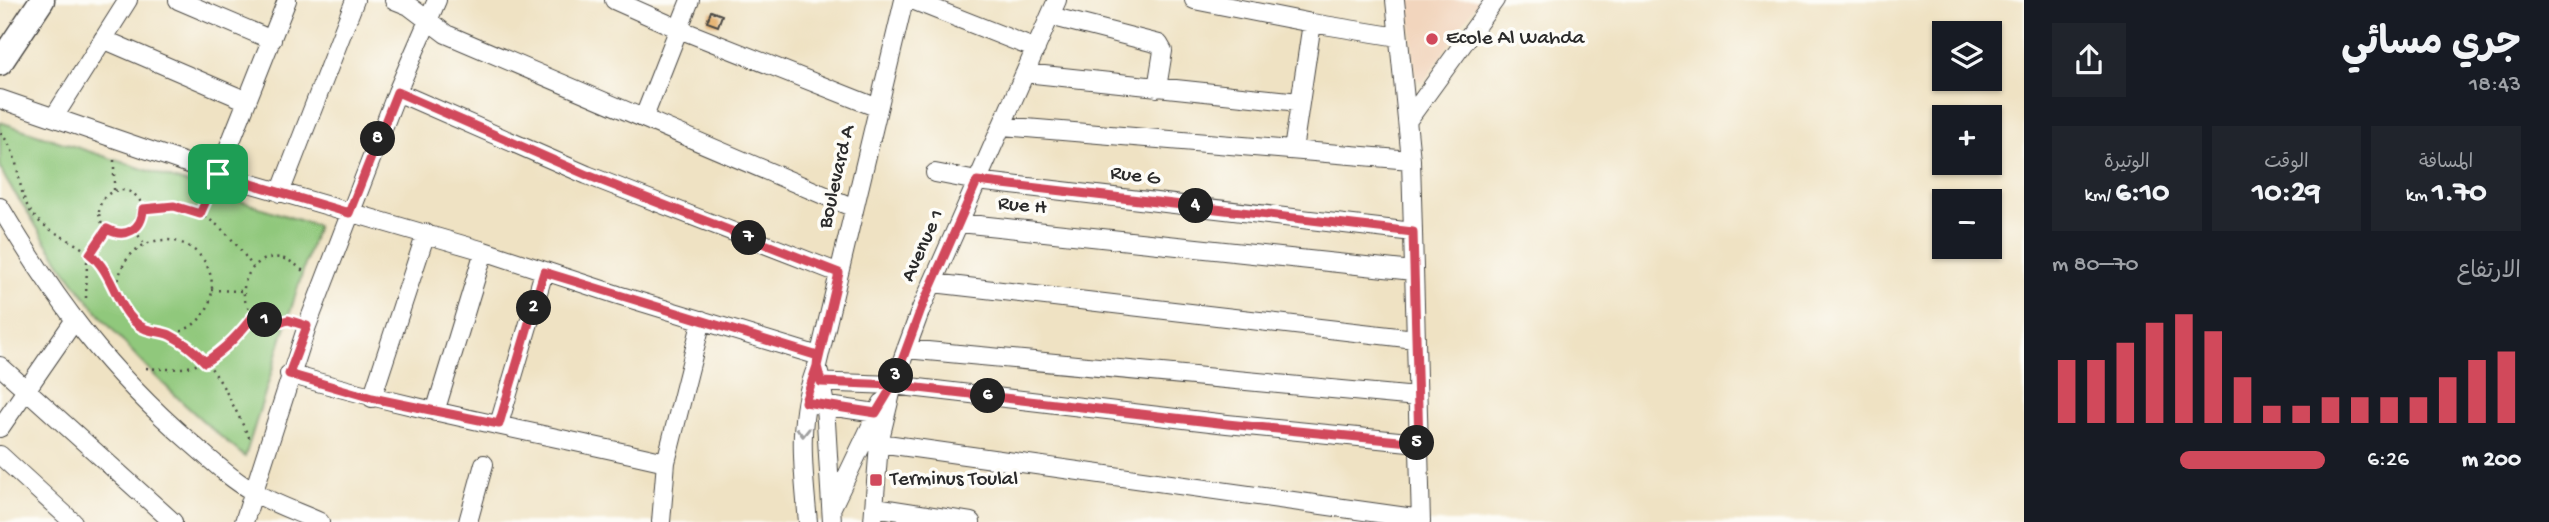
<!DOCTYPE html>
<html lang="ar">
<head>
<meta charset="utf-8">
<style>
	:root { --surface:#171b24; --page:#20242c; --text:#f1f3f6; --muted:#9ea1a6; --accent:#d1495b }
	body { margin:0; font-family:"Gochi Hand","Playpen Sans Arabic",sans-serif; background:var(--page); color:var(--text); direction:rtl; height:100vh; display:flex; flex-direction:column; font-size:26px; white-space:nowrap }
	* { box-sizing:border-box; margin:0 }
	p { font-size:23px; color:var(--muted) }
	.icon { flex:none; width:38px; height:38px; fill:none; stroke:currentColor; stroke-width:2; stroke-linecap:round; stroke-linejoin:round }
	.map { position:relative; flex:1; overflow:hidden; direction:ltr }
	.details { display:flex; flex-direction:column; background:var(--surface); width:525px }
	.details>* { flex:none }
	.tools { position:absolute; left:1932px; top:21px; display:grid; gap:14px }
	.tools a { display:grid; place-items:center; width:70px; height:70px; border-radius:0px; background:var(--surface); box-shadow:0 2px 5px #0004; font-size:35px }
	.pin { position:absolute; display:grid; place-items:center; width:60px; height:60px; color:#fff; margin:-30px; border-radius:14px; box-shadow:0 4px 10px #0006 }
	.km { position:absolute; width:35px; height:35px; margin:-18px; border-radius:50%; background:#222; color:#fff; font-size:19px; line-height:35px; text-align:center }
	.round { display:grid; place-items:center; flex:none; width:74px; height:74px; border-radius:0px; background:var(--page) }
	.head { display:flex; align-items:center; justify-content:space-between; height:119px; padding:0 28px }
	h1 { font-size:38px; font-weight:700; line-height:52px }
	.metrics { display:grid; grid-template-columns:repeat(3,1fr); gap:10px; height:119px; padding:7px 28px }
	.metrics div { display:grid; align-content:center; border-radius:0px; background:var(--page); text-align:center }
	.metrics b { font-size:30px; font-weight:700 }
	.metrics small { font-size:19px; font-weight:400 }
	.metrics p { font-size:19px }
	.chart { height:196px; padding:14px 28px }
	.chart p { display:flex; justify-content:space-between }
	.chart svg { width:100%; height:126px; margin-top:7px; stroke:var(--accent); stroke-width:6 }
	ul { padding:0 28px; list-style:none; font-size:23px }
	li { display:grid; grid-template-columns:112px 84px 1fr; align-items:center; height:52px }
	li i { height:18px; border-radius:9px; background:var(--accent) }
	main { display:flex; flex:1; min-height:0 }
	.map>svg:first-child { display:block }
	.built { fill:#f2d5bd }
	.green { fill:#90c87b; stroke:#5e7a53; stroke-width:2 }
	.building { fill:#e3ad68 }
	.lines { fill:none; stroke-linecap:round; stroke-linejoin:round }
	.street-casing { stroke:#484642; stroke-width:20 }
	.secondary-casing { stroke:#484642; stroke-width:27 }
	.path { stroke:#484642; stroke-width:2.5; stroke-dasharray:2 5; stroke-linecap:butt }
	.street { stroke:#fff; stroke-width:18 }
	.secondary { stroke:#fff; stroke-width:24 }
	.oneway { stroke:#a0a0a0 }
	.route-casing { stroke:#fff; stroke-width:14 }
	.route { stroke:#d1495b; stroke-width:9 }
	.poi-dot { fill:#d1495b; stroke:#fdfcf7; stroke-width:2.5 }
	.labels { text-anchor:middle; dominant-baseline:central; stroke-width:7; stroke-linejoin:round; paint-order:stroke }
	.poi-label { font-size:21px; fill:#2b2b2b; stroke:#fdfcf7; text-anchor:start }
	.street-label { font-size:21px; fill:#2b2b2b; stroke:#fdfcf7 }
</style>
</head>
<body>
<main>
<section class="details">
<div class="head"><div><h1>جري مسائي</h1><p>18:43</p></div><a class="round"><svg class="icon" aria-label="share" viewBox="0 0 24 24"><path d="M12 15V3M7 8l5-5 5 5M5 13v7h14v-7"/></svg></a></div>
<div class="metrics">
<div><p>المسافة</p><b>1.70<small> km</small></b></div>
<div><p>الوقت</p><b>10:29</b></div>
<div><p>الوتيرة</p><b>6:10<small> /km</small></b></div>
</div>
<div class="chart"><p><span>الارتفاع</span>70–80 m</p>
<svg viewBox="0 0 160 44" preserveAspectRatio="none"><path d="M5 44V22M15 44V22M25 44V16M35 44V9M45 44V6M55 44V12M65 44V28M75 44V38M85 44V38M95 44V35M105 44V35M115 44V35M125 44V35M135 44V28M145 44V22M155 44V19"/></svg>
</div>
<ul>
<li><b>200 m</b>6:26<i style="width:53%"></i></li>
</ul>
</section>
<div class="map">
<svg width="2024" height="522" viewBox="0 0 2024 522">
	<rect width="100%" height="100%" fill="#fdfcf7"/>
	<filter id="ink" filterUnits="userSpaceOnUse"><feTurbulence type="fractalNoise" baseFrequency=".0143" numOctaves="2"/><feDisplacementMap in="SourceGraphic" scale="14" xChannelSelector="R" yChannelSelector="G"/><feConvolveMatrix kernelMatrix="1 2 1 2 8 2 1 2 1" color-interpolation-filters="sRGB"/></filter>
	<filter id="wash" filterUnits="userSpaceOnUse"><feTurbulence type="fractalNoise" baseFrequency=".00686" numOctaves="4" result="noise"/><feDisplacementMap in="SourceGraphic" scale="28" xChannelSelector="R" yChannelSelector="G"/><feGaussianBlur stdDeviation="1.57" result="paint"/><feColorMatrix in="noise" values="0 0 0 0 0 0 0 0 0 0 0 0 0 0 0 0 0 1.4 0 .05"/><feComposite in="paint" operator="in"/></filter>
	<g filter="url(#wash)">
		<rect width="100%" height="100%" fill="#efe2c3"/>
		<path class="built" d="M1409,0H1479L1423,83L1415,78Z"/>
		<path class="green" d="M0,122L317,226L245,457C159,387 83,307 27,211C18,197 4,181 0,165C0,152 0,135 0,122Z"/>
		<g id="blocks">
			<path class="building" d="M711,11L722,15L718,26L707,22Z"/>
		</g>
	</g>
	<g filter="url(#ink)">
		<use href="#blocks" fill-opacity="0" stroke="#484642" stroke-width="2"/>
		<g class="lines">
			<g class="street-casing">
				<path id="street" d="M178,0L272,40
					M394,0L409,6L446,34L854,208
					M614,0L679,29L878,108
					M912,0L1036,49
					M1194,0L1312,23L1398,37
					M1395,0L1411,160L1421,522
					M1050,16L1159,44L1163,51L1157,88
					M103,39L247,101
					M1025,73L1299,102
					M397,92L587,175L839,273
					M0,99L218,174L484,251L618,295L819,356
					M54,117L128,0
					M644,117L690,0
					M1408,120L1495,0
					M1002,126L1411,160
					M1293,150L1312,23
					M935,173L977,181L1413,232
					M218,174L287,0
					M280,193L355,0
					M0,207C55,300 108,371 190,442C210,459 229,478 252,491C273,504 298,512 320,522
					M960,223L1413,271
					M933,283L1415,339
					M906,349L1417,397
					M0,366L173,522
					M819,373L825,405L832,522
					M289,374C413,410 540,433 666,462
					M811,382L893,385L1227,424L1419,443
					M372,398L426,233
					M815,404L876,413L885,412
					M435,412L484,251
					M499,424L544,272
					M0,428L74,321
					M879,443L1421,519
					M0,455L73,522
					M832,507L882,403
					M875,507L971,522
					M244,522L307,326L397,92L437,0
					M468,522L484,464
					M661,522L666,462L702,320
					M808,522C803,469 796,416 817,366L904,0
					M873,522L879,443L893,385L921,309L1057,0"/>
			</g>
			<g class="secondary-casing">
				<path id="secondary" d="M0,63L42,0"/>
			</g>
			<path class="path" d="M0,133C23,155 14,187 31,212C44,232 78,241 96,259C106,268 111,284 117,296
				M114,160V190
				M99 212a22 22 0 1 1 44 0a22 22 0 1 1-44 0Z
				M143,209C200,201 222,223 253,267
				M200,214L213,189
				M134,230L145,244
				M118 287a47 47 0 1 1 94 0a47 47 0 1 1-94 0Z
				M211,290L243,291
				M86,298L87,262L106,231
				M293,322C284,319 275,324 266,321C217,303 258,227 303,271
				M168,334C177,340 188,345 197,352C221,375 235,410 250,439
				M146,368C204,373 219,358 254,315"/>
			<use href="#street" class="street"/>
			<use href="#secondary" class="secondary"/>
		</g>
		<defs><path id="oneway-chevron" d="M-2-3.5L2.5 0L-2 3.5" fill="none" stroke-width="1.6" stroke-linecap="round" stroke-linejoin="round" transform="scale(1.75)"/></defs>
		<use class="oneway" href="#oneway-chevron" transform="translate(803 432) rotate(91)"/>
	</g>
	<g class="lines" filter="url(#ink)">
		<g class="route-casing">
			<path id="route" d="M218,174L200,214L174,206L143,209C142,230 125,239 107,229L90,254C112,271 115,303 135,322C146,333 158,330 170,335C184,342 195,351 205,362C226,349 240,333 255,314L267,321L282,322L288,320L307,326L289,374L372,398L499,424L544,272L818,356L817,366L821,382L893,385L921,309L977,181L1413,232L1419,443L1227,424L893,385L876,413L805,402L817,366L839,273L587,175L397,92L349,213L218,174"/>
		</g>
		<use href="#route" class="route"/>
	</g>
	<g class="poi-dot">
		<circle cx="1432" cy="39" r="7"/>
		<rect x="869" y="473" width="14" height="14" rx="3.5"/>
	</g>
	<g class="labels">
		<g class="poi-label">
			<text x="1446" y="39">Ecole Al Wahda</text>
			<text x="890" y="480">Terminus Toulal</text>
		</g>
		<g class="street-label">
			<text transform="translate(838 177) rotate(-77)">Boulevard A</text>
			<text transform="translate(1135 177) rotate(7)">Rue G</text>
			<text transform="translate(1022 207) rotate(6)">Rue H</text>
			<text transform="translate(924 246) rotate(-66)">Avenue 1</text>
		</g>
	</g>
</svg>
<div class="tools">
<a><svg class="icon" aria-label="layers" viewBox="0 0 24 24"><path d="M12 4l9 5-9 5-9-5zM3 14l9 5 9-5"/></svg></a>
<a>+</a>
<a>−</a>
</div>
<div class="pin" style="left:218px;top:174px;background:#1e9e55"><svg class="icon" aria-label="arrive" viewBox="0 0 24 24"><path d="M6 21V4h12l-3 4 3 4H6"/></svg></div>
<b class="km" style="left:265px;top:320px">1</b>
<b class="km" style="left:534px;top:308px">2</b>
<b class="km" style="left:896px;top:376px">3</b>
<b class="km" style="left:1196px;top:206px">4</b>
<b class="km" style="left:1417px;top:443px">5</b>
<b class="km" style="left:988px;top:396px">6</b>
<b class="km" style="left:749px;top:238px">7</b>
<b class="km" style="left:378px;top:139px">8</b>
</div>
</main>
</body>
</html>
